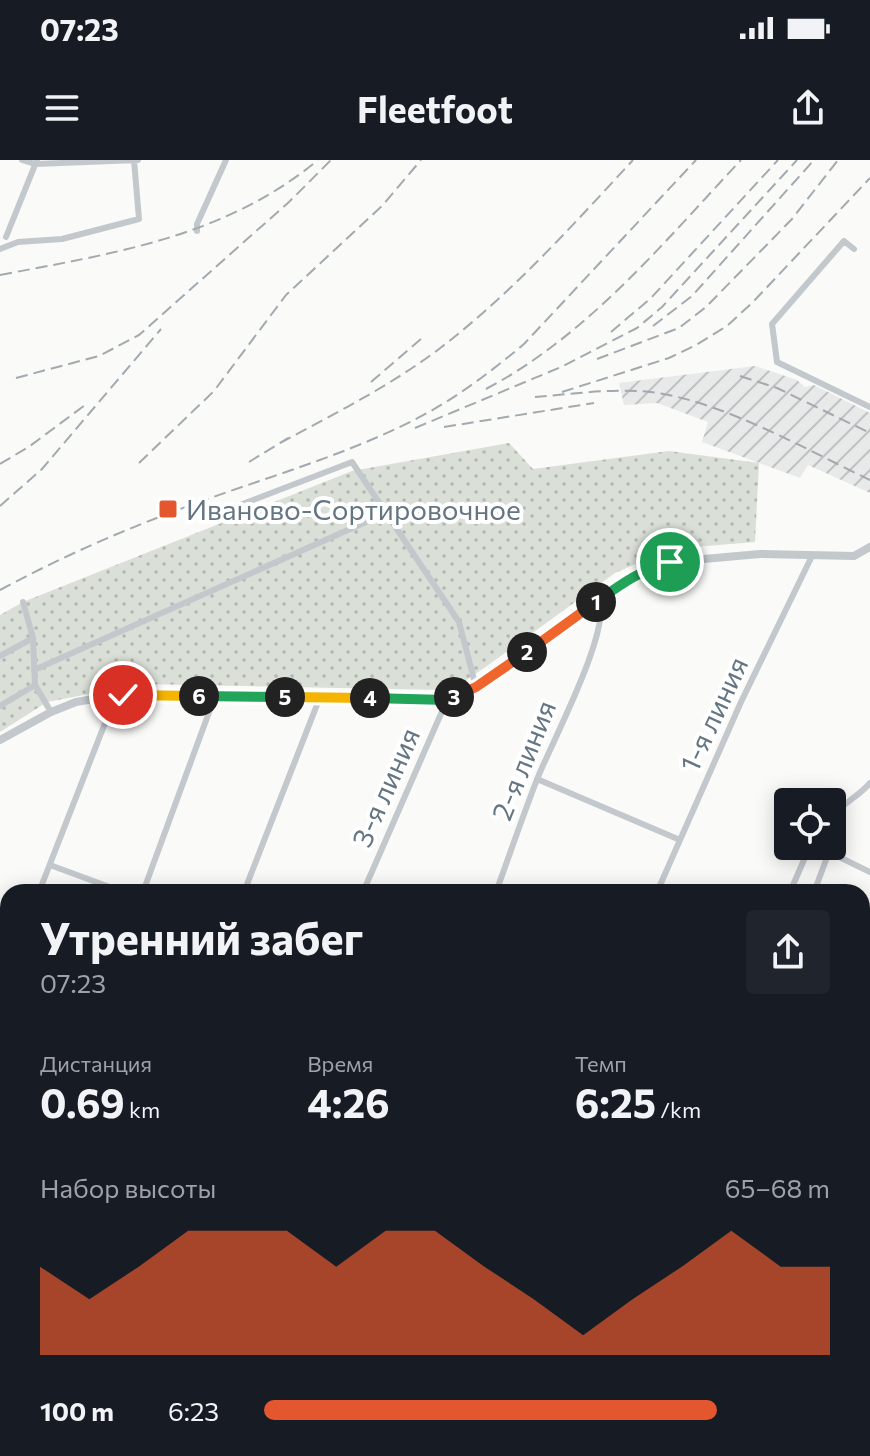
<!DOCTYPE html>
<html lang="ru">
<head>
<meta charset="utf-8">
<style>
	:root { --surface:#171b24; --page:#20242c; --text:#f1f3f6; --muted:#9ea1a6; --accent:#e4572e }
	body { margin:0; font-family:Commissioner,sans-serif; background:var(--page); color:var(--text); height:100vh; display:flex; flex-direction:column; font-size:30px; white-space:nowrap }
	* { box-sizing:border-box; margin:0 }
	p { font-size:26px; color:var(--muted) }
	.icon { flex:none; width:44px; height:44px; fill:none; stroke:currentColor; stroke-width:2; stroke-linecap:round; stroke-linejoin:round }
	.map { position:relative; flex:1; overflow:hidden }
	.details { position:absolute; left:0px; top:724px; width:870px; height:572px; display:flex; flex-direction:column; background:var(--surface); border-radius:24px 24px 0 0; box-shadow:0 4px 20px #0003 }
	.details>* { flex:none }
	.tools { position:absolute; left:774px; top:628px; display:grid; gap:16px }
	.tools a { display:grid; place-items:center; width:72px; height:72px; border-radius:8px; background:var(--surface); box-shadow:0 4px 20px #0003; font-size:40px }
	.pin { position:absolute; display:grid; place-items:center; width:68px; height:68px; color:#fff; margin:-34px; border:4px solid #fff; border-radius:50%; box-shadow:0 2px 8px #0007 }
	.km { position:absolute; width:40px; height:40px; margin:-20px; border-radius:50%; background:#222; color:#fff; font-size:22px; line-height:40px; text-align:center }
	.round { display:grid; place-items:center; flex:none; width:84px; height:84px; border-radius:8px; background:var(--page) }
	.headline { display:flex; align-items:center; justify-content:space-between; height:136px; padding:0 40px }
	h1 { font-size:44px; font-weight:700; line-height:60px }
	.stats { display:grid; grid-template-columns:repeat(3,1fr); gap:12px; height:136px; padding:8px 40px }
	.stats div { display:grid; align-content:center }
	.stats b { font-size:40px; font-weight:700 }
	.stats small { font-size:22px; font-weight:400 }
	.stats p { font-size:22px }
	.chart { height:224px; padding:16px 40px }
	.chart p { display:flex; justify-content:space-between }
	.chart svg { width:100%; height:144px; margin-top:8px; fill:var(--accent); opacity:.7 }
	ul { padding:0 40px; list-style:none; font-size:26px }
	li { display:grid; grid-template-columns:128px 96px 1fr; align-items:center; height:60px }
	li i { height:20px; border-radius:10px; background:var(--accent) }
	.status { display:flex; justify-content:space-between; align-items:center; height:56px; padding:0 40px; background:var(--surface); direction:ltr }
	.status svg { height:22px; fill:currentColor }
	header { display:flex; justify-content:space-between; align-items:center; height:104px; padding:0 40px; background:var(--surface); font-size:36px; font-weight:700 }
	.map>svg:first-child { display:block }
	.industrial { fill:url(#industrial-furrows) }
	.garden { fill:url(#garden-dots) }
	.water { fill:url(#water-rules) }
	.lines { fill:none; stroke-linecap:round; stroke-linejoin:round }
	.minor { stroke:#c3c8cc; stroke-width:6 }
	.tertiary { stroke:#c3c8cc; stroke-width:8 }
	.rail { stroke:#a2aab0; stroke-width:2; stroke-dasharray:12 6; stroke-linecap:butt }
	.split-1-casing { stroke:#fff; stroke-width:16 }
	.split-2-casing { stroke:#fff; stroke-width:16 }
	.split-3-casing { stroke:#fff; stroke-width:16 }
	.split-4-casing { stroke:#fff; stroke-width:16 }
	.split-5-casing { stroke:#fff; stroke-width:16 }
	.split-6-casing { stroke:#fff; stroke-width:16 }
	.split-7-casing { stroke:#fff; stroke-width:16 }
	.split-1 { stroke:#22a559; stroke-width:10 }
	.split-2 { stroke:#f0652b; stroke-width:10 }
	.split-3 { stroke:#f0652b; stroke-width:10 }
	.split-4 { stroke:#22a559; stroke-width:10 }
	.split-5 { stroke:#f5b400; stroke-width:10 }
	.split-6 { stroke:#22a559; stroke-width:10 }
	.split-7 { stroke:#f5b400; stroke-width:10 }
	.poi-dot { fill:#e4572e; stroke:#fff; stroke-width:3 }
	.labels { text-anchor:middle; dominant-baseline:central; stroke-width:8; stroke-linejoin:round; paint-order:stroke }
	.poi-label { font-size:28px; fill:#657683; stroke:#fff; text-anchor:start }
	.street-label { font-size:28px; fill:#657683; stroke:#fff }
</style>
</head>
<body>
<div class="status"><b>07:23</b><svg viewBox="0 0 49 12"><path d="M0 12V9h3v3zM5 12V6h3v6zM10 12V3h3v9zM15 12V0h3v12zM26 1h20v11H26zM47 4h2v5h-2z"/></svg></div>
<header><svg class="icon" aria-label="menu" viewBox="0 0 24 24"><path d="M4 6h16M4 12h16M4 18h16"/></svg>Fleetfoot<svg class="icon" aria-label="share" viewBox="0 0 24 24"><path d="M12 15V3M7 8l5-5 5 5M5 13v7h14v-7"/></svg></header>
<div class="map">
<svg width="870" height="1296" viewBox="0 0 870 1296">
	<defs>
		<pattern id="industrial-furrows" width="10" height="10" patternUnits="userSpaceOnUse" patternTransform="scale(2)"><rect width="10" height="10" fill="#e8e9e9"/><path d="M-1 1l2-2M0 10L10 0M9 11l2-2" fill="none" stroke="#c0c1c2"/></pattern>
		<pattern id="garden-dots" width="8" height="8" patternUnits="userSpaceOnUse" patternTransform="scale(2)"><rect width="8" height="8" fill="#dadfd7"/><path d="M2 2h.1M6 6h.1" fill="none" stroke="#b4b9b4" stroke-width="1.8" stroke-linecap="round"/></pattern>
		<pattern id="water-rules" width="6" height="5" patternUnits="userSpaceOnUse" patternTransform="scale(2)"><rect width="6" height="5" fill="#bbc7cb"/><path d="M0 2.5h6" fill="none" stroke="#9ca6aa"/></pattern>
	</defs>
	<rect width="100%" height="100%" fill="#fafaf8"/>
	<path class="industrial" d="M755,206L797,220L805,227L814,225L870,253V333L808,305L800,318L702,282L708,262L657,243L624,245L619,223Z"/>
	<path class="garden" d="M509,283L533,309L669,291L759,303L755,382L670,389L615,413L487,506L465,521L441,530L141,524L47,542L0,572V455L23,442L352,311Z"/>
	<path class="water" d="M8,1068V1134L0,1142V1070Z
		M740,1288L870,1290V1296H750Z"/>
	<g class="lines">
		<path class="minor" d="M22,0L35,4L138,0
			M197,71V64L226,0
			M6,77L37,0
			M0,89L18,82L62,79L139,59L134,0
			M854,89L844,81L772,164L777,202L870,247
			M214,355L352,302L459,462L476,527
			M23,442L33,478L35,525L51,552
			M0,496L33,478
			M34,510L377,357
			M0,546L35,525
			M537,619L680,680
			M832,657C843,643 858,637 870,623
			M832,683L842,648
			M831,686L829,692L870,712
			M50,705L123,732
			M39,732L116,535
			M143,732L215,536
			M244,732L320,537
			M363,732L447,540
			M496,732C510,694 523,655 538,617C553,580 609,475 600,440
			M657,732L741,542L812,396
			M790,732L810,686
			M814,732L829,692
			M0,827L8,807
			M862,924L870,928
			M862,1045L870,1025
			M862,1148L870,1151
			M451,1296L455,1288"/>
		<path class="tertiary" d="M0,580L51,552L76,542L116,535L447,540L476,527L624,421L647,408L670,402L760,394L854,396L870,387"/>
		<path class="rail" d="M0,115C115,93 225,77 318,0
			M653,166L692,136L814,0
			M611,172L651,138L778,0
			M597,199L679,168L706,147L792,59L838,0
			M740,216L777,228L870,273
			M16,218L99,196L139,175L289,42L331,0
			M371,222L422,178
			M486,229C588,175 663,83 741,0
			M562,232L669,198L696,185L727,166L753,142L870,18
			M535,237C575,234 618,227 658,233C727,244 807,290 870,320
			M444,267L594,243
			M415,268L561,207L637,168L662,147L797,0
			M280,283C334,254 390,226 439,189C511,134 572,66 633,0
			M249,302L288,278
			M139,303L214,231L286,135L382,46L421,0
			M0,304L30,286L85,245
			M0,346L42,309L161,169
			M0,430C54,401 109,376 167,354C254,320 347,297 429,252C463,233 494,209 524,184L696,0"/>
	</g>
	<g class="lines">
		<g class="split-1-casing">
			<path id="split-1" d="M596,442C620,425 640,410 670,402"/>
		</g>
		<g class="split-2-casing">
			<path id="split-2" d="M527,492L596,442"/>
		</g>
		<g class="split-3-casing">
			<path id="split-3" d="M454,537L476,527L527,492"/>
		</g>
		<g class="split-4-casing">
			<path id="split-4" d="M370,538L447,540L454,537"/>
		</g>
		<g class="split-5-casing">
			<path id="split-5" d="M285,537L370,538"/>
		</g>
		<g class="split-6-casing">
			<path id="split-6" d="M199,536L285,537"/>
		</g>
		<g class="split-7-casing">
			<path id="split-7" d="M123,535L199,536"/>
		</g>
		<use href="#split-1" class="split-1"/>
		<use href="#split-2" class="split-2"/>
		<use href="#split-3" class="split-3"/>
		<use href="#split-4" class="split-4"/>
		<use href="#split-5" class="split-5"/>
		<use href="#split-6" class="split-6"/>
		<use href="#split-7" class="split-7"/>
	</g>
	<rect class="poi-dot" x="158" y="339" width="20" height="20" rx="4"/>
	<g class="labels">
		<g class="poi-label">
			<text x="186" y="349">Иваново-Сортировочное</text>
		</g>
		<g class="street-label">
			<text transform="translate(713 554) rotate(-65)">1-я линия</text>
			<text transform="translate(523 600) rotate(-68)">2-я линия</text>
			<text transform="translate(385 627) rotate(-66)">3-я линия</text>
		</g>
	</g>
</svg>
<div class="tools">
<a><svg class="icon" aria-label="locate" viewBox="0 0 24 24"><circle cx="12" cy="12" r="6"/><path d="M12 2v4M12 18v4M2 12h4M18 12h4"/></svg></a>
</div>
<div class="pin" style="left:670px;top:402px;background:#1e9e55"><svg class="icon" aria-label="arrive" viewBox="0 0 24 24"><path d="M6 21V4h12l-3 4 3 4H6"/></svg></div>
<div class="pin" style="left:123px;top:535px;background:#d93025"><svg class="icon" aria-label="check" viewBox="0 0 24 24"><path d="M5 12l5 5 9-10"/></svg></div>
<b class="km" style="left:596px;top:442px">1</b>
<b class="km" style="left:527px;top:492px">2</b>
<b class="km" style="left:454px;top:537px">3</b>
<b class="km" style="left:370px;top:538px">4</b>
<b class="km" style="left:285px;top:537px">5</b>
<b class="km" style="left:199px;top:536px">6</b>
<section class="details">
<div class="headline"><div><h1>Утренний забег</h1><p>07:23</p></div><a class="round"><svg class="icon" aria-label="share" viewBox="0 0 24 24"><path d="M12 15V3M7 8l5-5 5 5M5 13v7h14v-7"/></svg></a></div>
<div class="stats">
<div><p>Дистанция</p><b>0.69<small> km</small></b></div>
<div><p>Время</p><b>4:26</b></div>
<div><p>Темп</p><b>6:25<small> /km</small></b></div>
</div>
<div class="chart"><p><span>Набор высоты</span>65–68 m</p>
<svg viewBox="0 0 160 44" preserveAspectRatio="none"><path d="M0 44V17L10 27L20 17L30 6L40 6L50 6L60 17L70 6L80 6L90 17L100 27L110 38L120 27L130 17L140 6L150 17L160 17V44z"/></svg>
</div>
<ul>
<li><b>100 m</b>6:23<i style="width:80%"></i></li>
</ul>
</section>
</div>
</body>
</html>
